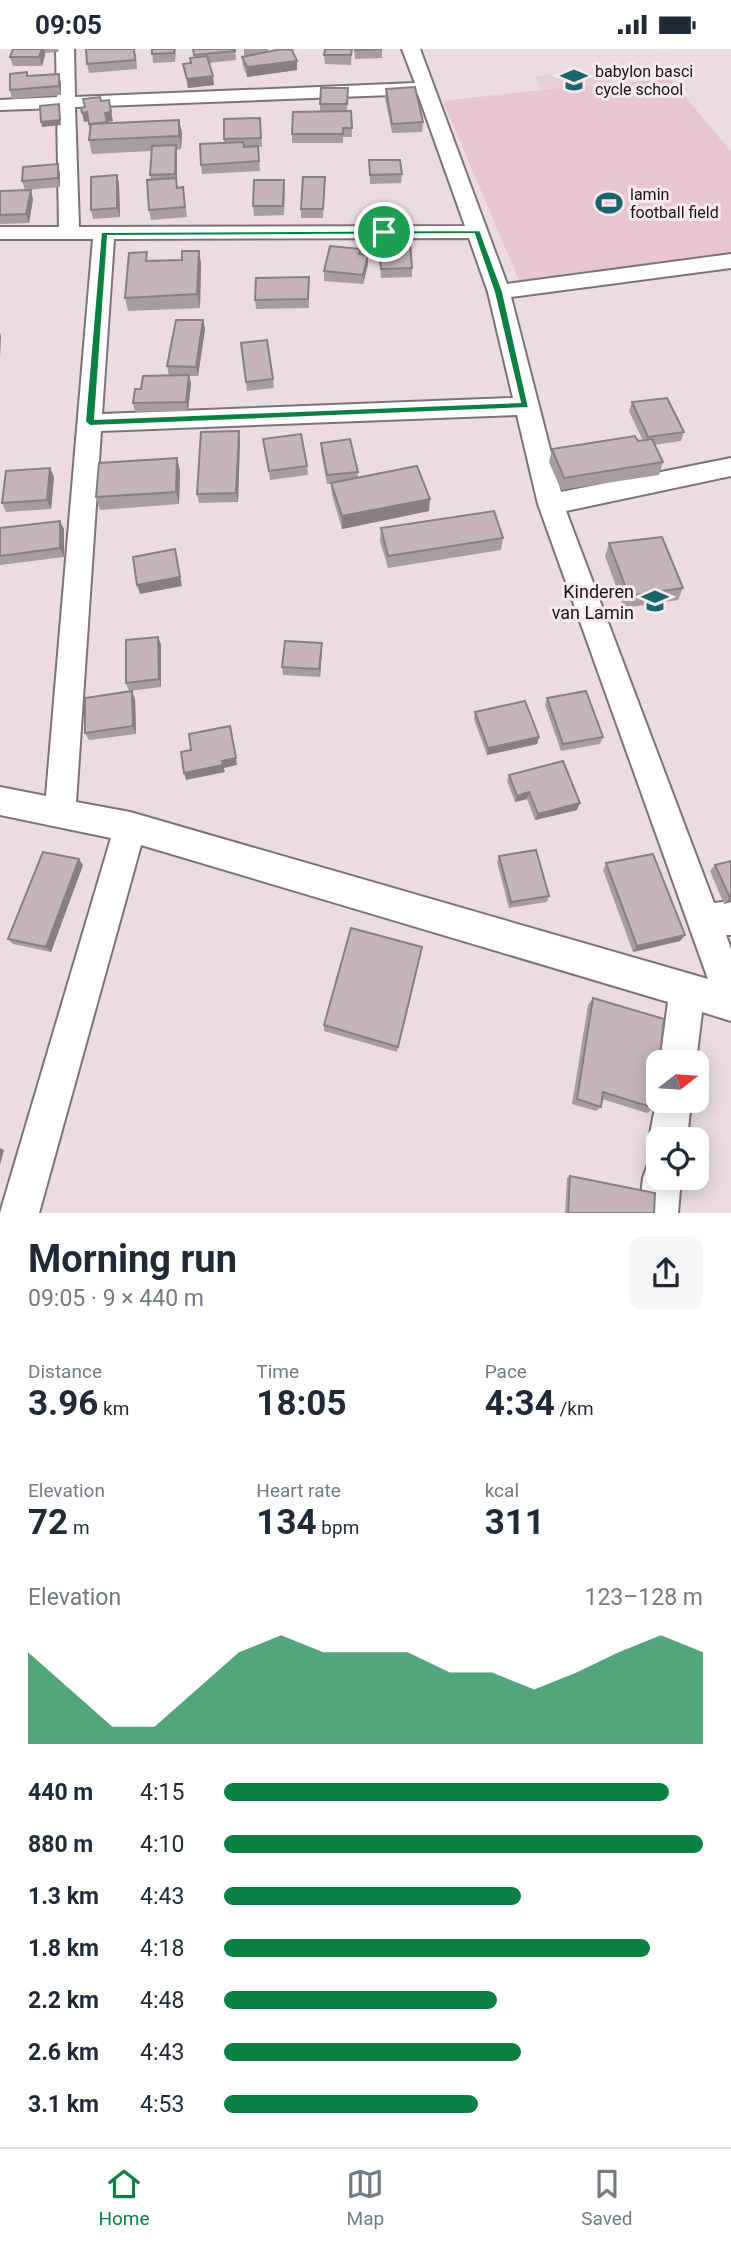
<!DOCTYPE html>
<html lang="en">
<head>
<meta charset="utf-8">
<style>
	:root { --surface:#fff; --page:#f6f6f7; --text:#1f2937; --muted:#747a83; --line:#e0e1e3; --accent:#0b8043 }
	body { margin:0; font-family:Roboto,sans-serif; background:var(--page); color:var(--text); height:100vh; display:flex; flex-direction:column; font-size:26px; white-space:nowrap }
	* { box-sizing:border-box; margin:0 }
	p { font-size:23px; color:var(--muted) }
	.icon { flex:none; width:38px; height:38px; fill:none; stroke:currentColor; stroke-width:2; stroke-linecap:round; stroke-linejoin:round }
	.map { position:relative; height:1164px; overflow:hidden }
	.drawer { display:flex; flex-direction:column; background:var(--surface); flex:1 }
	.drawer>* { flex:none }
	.needle { width:46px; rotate:73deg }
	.fabs { position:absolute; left:646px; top:1001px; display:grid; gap:14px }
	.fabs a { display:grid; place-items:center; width:63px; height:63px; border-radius:14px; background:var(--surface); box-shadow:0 4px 18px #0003; font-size:35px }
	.pin { position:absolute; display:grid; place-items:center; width:60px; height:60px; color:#fff; margin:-30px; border:4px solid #fff; border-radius:50%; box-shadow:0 2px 7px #0007 }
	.round { display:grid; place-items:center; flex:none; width:74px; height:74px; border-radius:14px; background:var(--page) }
	.head { display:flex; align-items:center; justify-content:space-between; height:119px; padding:0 28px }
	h1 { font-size:38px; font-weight:700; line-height:52px }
	.metrics { display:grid; grid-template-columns:repeat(3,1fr); gap:10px; height:119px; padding:7px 28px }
	.metrics div { display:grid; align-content:center }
	.metrics b { font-size:35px; font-weight:700 }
	.metrics small { font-size:19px; font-weight:400 }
	.metrics p { font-size:19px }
	.chart { height:196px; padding:14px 28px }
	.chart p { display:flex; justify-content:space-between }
	.chart svg { width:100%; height:126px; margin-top:7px; fill:var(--accent); opacity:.7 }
	ul { padding:0 28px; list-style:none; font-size:23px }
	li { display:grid; grid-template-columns:112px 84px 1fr; align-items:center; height:52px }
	li i { height:18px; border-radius:9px; background:var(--accent) }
	.status { display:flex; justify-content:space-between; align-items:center; height:49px; padding:0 35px; background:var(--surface); direction:ltr }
	.status svg { height:19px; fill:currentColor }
	.dock { display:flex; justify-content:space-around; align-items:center; height:98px; border-top:2px solid var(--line); background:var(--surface); font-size:19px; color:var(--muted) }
	.dock a { display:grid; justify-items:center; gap:4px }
	.dock .active { color:var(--accent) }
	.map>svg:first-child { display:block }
	.built { fill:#e5cfd8 }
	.green { fill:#e7c5d3 }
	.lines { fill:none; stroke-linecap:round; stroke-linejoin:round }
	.street-casing { stroke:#7e7277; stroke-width:4 }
	.street { fill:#fff; fill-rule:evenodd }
	.wall { fill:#a89ca1 }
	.shaded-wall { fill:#887f83 }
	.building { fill:#c3b5bb; stroke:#887f83; stroke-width:2 }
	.route { fill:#0b8043; stroke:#fff; stroke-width:2; fill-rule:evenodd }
	.labels { text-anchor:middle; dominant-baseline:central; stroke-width:6; stroke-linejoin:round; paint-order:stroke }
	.far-poi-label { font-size:16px; fill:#191416; stroke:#f7e9ee; text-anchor:start }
	.poi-label { font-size:18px; fill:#191416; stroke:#f7e9ee; text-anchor:end }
</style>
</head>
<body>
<div class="status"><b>09:05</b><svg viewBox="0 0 49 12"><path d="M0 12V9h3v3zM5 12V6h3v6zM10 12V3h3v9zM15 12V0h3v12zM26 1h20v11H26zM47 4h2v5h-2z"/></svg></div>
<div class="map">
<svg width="731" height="1164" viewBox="0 0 731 1164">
	<rect width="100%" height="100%" fill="#eadce1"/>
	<path class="built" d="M606,22L613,36L541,40L536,27Z"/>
	<path class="green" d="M671,30L731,103V205L521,236L443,52L549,40Z"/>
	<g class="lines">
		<g class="street-casing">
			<path id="street" d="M56,0H74L75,48L415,34L402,0H420L507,235L731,205V219L511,248L561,443L731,409V427L566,462L714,854L731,852V886H726L731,900V972L702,963L696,1013H660L668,953L141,796L39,1164H0L111,789L0,766V738L46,747L93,190H0V178H59L57,59L0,61V51L57,48ZM418,45L465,177L79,178L75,58ZM469,189L488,243L513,349L102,365L114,190ZM517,366L538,455L708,930L130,763L76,753L101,382Z
				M658,1044V1052H691L687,1090H658V1105L655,1103L649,1090Z
				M658,1111V1129H681L678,1164H639L643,1129L648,1115Z"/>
		</g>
		<use href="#street" class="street"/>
	</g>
	<path class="wall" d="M13,0H59L58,3L45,4V6L42,17H13L10,8Z
		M152,0H176L175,13L153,14Z
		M193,0H235L236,11L209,14L214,36L188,39L183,15L191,14L190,9H194Z
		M244,0H268V3L297,12V21L247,28L243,17L242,8L244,7Z
		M352,0L351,16L325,15L324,6Z
		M354,0H382V9L355,10Z
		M136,5L137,20L89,24L87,15Z
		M27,23L28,27L61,34V46L12,50L10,41Z
		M348,39L347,62H351L352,88H343V94H292V85L320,63V55Z
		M386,40L423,73L422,83L392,84L385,49Z
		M101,52L113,72L107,73L108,74L179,71L182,84L181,100L177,101V139L183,138L187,168L151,171L149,161L151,131L150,126L151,102L92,105L89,91L90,81L88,72L84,73Z
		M260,69L262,98H258L260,122L202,125L201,116L224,94V90Z
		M369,111L402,125L401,134L370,135Z
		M60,124V138L26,141L33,150L29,174L0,175V142L25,141L22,132Z
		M117,126L119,135L120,168L93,170L91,161Z
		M325,128L323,169H301V160Z
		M285,140L284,166L254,167L253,157Z
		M379,198L412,219V228L381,229Z
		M199,202L201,215L200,259L128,262L125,249L149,212L182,211Z
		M361,205L368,206V215L363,235L324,232V222Z
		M309,238V259L256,260L255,251Z
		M203,271L205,280L198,327H189L191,335L188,362L135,363L133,354L141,340L169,327L167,317Z
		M241,294L273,330L274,339L247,342Z
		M632,353L684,383L681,392L654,396L663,413L659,426L561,441L549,413L552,400L643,392L629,362Z
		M239,382L240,391L238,453L199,454L197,445Z
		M263,390L307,417L308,426L270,431Z
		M321,394L358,423V428L429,462L342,480L332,446L331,435H327L321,403Z
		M177,409L180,422L179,455L100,461L96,448Z
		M54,428L51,460L6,463L2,454Z
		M0,479L64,480V508L0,516Z
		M381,479L503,489L501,501L388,519L380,492Z
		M609,494L683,539L678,551L624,559L605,507Z
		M158,588L161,596V638L129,642L126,634Z
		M322,601L320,628L283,626L282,618Z
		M547,649L603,688L600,695L561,702L545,656Z
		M135,650L136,685L89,691L85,684Z
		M475,663L539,688L537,695L487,706L474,670Z
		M509,726L577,761L535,771L527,750L515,753L507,732Z
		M499,807L549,847L547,853L509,859L497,813Z
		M731,812V853L724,855L710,822L715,816Z
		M606,814L680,892L633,903L603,821Z
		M83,816L51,903L13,895L8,890Z
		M422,898L397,1003L324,982V976Z
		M593,949L654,1059L647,1064L602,1050L601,1058L596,1062L572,1055L588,956Z
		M570,1127L654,1164H565L567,1129Z"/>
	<path class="shaded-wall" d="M42,0H44L45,6L42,17L39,8Z
		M297,12V21L247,28V18Z
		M59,25L61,34V46L59,37Z
		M213,27L214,36L188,39L187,30Z
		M109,51L113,72L107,73L109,83L91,85L89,75L105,64Z
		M59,55L61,76L42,78L41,73Z
		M87,63L89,72L84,73L82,64Z
		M179,71L182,84L181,100L179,87Z
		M176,96L177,105V134L175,125Z
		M58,115L60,124V138L58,129Z
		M117,126L119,135L120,168L117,159Z
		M31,141L33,150L29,174L26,165Z
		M199,202L201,215L200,259L197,245Z
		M368,206V215L363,235V226Z
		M203,271L205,280L198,327L196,318Z
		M0,284L1,287L0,309Z
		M189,326L191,335L188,362L186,353Z
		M239,382L240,391L238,453L236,444Z
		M177,409L180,422L179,455L176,443Z
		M50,419L54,428L51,460L47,451Z
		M430,450L429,462L342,480V467Z
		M60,472L64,480V508L60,499Z
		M175,500L182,537L140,545L137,536Z
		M158,588L161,596V638L159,630Z
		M322,594V601L320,628L319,620Z
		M132,642L135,650L136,685L133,677Z
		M232,684L237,716L224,719L222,712Z
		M539,688L537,695L487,706L488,699Z
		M223,716L225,723L186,731L184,724Z
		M529,743L527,750L515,753L517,747Z
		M580,754L577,761L535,771L538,765Z
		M79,810L83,816L51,903L46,898Z
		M730,849H731V853L724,855Z
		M685,886L680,892L633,903L637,897Z
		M0,1099L4,1101L0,1116Z"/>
	<path class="building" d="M13,0H42L39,8H10Z
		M86,0H134L135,11L87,15Z
		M152,0H174V4L152,5Z
		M193,0H235V2L194,6Z
		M282,0L292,1L297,12L247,18L242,8Z
		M325,0H352L351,6H324Z
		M355,0H382L355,1Z
		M207,7L213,27L187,30L183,15L191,14L190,9Z
		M27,23V27L59,25V37L10,41V25Z
		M415,38L423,73L392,75L386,40Z
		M321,39H348L347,55H320Z
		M100,48L101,52L109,51L111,63L105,64L107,73L89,75L87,63L82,64L81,59L85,58L83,50Z
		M59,55L60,71L41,73L40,57Z
		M351,62L352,79H343V85H292L293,63Z
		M260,69L261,89L224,90V70Z
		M179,71V87L89,91L91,75Z
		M243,93L244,98L258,97L259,112L201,116L200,95Z
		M176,96L175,125L150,126L152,97Z
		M369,111H400L402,125L370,126Z
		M58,115V129L22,132L23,118Z
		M117,126V159L91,161V128Z
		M303,128H325L323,160H301Z
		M176,129L177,139L183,138L185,158L149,161L147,131Z
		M254,131H284L283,157H253Z
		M31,141L26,165L0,166V142Z
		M410,194L412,219L381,220L379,198H388V195Z
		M330,197L361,200L359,205L368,206L363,226L324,222Z
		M182,202H199L197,245L125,249L129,204L147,203L146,212L182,211Z
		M309,228L308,250L255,251L256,229Z
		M176,271H203L196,318L167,317Z
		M267,291L273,330L246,333L241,294Z
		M189,326L186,353L133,354L135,340H141L143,327Z
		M667,349L684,383L648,388L632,353Z
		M239,382L236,444L197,445L201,383Z
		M301,385L307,417L269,422L263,390Z
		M635,387L638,392L652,390L663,413L564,429L552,400Z
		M350,390L358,423L327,426L321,394Z
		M177,409L176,443L96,448L99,414Z
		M417,417L430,450L342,467L331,434Z
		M50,419L47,451L2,454L6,422Z
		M494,462L503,489L388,507L381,479Z
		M60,472V499L0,507V479Z
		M662,488L683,539L629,547L609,494Z
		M175,500L180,528L137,536L133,508Z
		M158,588L159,630L126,634V591Z
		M285,592L322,594L319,620L282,618Z
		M132,642L133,677L85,684V649Z
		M586,642L603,688L563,695L547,649Z
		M525,652L539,688L488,699L475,663Z
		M230,677L236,709L222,712L223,716L184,724L181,703L191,701L189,685Z
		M563,712L580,754L538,765L529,743L517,747L509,726Z
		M536,801L549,847L511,853L499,807Z
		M43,803L79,810L46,898L8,890Z
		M653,805L685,886L637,897L606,814Z
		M731,812V849H730L715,816Z
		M351,879L422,898L398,998L324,976Z
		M593,949L664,970L654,1059L603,1043L601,1058L577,1050Z
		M570,1127L655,1144L654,1164H568Z"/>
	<path class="route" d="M480,181L503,243L529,359L90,377L85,373L101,183ZM474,185L494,243L520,353L95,370L108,187Z"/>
	<defs>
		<g id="school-bare" transform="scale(2.1)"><path d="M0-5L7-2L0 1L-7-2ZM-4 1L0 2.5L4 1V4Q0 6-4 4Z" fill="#18666b" stroke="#f7e9ee" stroke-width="2.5" paint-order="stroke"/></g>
		<g id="stadium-bare" transform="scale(2.1)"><path d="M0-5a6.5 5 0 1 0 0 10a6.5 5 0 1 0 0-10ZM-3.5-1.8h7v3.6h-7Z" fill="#18666b" stroke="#f7e9ee" stroke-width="2.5" paint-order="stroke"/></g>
	</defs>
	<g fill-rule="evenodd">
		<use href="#school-bare" x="574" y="31"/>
		<use href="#stadium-bare" x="609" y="154"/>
		<use href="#school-bare" x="655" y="552"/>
	</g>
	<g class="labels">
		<g class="far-poi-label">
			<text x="595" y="22">babylon basci<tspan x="595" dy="18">cycle school</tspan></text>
			<text x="630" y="145">lamin<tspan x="630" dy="18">football field</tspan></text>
		</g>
		<g class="poi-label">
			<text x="634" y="542">Kinderen<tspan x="634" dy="21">van Lamin</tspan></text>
		</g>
	</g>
</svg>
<div class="fabs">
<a><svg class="needle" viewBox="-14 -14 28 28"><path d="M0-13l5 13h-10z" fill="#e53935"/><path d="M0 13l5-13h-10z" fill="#747a83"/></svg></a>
<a><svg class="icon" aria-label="locate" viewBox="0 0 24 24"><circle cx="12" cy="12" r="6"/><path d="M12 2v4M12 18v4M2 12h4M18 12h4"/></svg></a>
</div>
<div class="pin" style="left:384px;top:183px;background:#1e9e55"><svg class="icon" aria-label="arrive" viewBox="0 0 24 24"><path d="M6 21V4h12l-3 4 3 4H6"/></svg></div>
</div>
<section class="drawer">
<div class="head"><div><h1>Morning run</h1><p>09:05 · 9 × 440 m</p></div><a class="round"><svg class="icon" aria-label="share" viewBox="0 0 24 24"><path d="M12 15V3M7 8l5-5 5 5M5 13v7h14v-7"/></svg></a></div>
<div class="metrics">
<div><p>Distance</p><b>3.96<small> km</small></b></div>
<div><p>Time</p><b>18:05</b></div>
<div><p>Pace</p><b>4:34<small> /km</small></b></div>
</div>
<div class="metrics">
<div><p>Elevation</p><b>72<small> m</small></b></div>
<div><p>Heart rate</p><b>134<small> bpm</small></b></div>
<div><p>kcal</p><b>311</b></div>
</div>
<div class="chart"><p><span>Elevation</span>123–128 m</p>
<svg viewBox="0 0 160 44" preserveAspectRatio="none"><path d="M0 44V12L10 25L20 38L30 38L40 25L50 12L60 6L70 12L80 12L90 12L100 19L110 19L120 25L130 19L140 12L150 6L160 12V44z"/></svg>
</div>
<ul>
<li><b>440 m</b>4:15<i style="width:93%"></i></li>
<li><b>880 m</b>4:10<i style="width:100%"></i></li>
<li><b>1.3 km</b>4:43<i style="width:62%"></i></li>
<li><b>1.8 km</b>4:18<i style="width:89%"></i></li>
<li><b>2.2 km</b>4:48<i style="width:57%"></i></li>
<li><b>2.6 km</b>4:43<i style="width:62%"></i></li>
<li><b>3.1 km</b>4:53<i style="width:53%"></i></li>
</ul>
</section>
<nav class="dock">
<a class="active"><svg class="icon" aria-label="home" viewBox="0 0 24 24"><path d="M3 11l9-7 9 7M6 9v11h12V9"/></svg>Home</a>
<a><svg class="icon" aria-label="map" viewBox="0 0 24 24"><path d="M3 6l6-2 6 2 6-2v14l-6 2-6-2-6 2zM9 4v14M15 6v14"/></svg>Map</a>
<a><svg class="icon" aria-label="saved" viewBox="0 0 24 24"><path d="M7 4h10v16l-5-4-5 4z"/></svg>Saved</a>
</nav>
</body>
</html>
